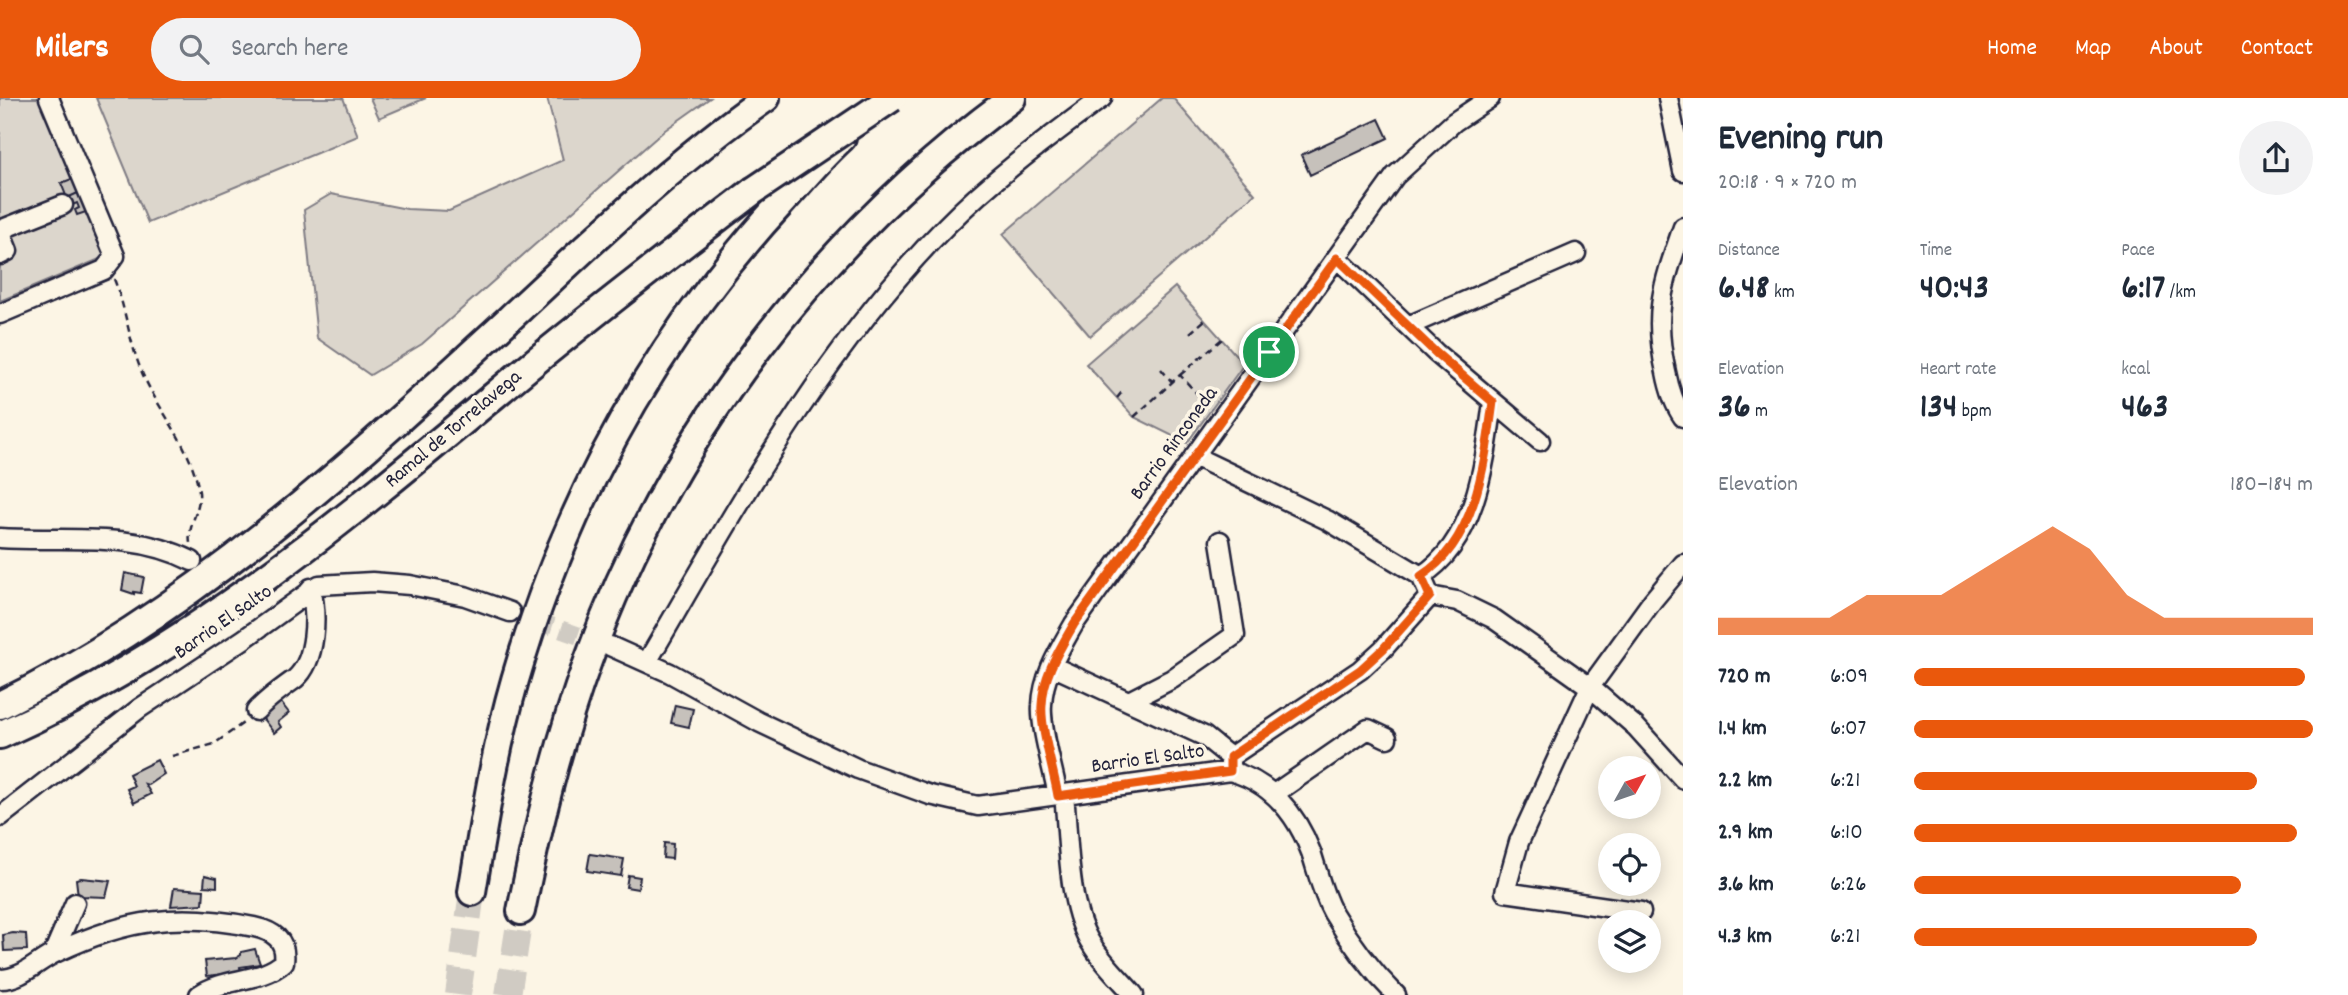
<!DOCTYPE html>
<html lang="en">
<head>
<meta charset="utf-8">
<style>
	:root { --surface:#fff; --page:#f2f2f3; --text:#1f2937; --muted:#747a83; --accent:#ea580c }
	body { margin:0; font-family:Dekko,sans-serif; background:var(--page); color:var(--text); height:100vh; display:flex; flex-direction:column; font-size:26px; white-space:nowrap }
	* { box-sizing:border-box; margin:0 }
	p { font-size:23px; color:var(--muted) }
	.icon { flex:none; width:38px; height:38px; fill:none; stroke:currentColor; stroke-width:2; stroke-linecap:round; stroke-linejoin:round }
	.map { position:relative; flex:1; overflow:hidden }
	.panel { display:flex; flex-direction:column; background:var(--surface); width:665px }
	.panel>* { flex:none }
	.needle { width:46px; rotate:50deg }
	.fabs { position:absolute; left:1598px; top:658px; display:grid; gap:14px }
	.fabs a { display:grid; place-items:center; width:63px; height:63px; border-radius:50%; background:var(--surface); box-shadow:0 4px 18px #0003; font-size:35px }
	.pin { position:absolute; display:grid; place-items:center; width:60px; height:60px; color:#fff; margin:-30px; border:4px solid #fff; border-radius:50%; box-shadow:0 2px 7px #0007 }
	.round { display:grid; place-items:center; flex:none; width:74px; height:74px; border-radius:37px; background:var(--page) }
	.head { display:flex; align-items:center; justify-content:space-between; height:119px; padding:0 35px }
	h1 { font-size:38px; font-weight:700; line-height:52px }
	.metrics { display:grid; grid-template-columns:repeat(3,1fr); gap:10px; height:119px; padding:7px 35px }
	.metrics div { display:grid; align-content:center }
	.metrics b { font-size:35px; font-weight:700 }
	.metrics small { font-size:19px; font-weight:400 }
	.metrics p { font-size:19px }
	.chart { height:196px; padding:14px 35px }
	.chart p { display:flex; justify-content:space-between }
	.chart svg { width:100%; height:126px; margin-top:7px; fill:var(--accent); opacity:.7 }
	ul { padding:0 35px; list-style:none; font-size:23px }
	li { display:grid; grid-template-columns:112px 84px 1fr; align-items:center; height:52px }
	li i { height:18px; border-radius:9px; background:var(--accent) }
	header { display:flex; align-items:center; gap:42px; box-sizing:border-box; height:98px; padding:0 35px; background:var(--accent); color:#fff }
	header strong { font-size:33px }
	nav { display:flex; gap:38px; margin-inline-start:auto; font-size:24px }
	.search { width:490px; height:63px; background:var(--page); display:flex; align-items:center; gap:18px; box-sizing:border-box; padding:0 24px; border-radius:38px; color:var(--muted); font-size:26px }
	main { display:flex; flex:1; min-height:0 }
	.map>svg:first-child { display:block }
	.green { fill:#dcd6cc; stroke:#7f7c84; stroke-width:2 }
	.building { fill:#c6c1bb; stroke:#22223b; stroke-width:2 }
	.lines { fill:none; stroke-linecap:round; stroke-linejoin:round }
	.minor-tunnel { stroke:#d0cbc3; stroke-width:18; stroke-dasharray:18 9; stroke-linecap:butt }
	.highway-tunnel { stroke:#d0cbc3; stroke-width:26; stroke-dasharray:26 13; stroke-linecap:butt }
	.minor-casing { stroke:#22223b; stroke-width:23 }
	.highway-casing { stroke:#22223b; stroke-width:32 }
	.path { stroke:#22223b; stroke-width:2.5; stroke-dasharray:7 5; stroke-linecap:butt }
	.minor { stroke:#fcf5e5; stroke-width:18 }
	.highway { stroke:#fcf5e5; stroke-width:26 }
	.highway-bridge-casing { stroke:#22223b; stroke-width:32; stroke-linecap:butt }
	.highway-bridge { stroke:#fcf5e5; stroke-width:26 }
	.route-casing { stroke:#fff; stroke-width:14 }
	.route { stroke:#ea580c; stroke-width:9 }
	.labels { text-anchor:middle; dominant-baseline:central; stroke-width:7; stroke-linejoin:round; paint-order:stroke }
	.street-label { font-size:21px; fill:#22223b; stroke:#fcf5e5 }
</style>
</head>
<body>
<header>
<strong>Milers</strong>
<div class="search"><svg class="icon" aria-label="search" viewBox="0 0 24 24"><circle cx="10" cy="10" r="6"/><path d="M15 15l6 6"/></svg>Search here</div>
<nav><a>Home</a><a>Map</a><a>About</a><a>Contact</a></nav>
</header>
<main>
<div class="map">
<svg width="1683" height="897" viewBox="0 0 1683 897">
	<rect width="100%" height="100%" fill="#fcf5e5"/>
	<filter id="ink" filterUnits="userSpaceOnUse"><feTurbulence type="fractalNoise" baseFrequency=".0143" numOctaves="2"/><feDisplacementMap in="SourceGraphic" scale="14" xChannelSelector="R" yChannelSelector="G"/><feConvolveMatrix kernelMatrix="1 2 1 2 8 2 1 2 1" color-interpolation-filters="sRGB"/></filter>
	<g filter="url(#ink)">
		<path class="green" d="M0,0H40L105,152L102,160L0,203Z
			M96,0H343L358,38L148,125Z
			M370,0H426L379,20Z
			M547,0H710L665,32L422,246L370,277L317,240L304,112L331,96L407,111L449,113L563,62Z
			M1162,0H1173L1255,96L1090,238L1003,136Z
			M1175,189L1244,266L1187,345L1134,319L1086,266Z"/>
		<path class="building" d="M1379,21L1388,40L1310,77L1301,57Z
			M74,80L80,94L67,100L61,85Z
			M80,94L89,113L77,117L75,112L79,110L77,105L70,108L67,100Z
			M125,475L144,479L141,495L134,494V496L122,492Z
			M279,602L289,615L278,624L281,629L274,635L260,617Z
			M675,607L693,611L689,629L671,625Z
			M157,662L164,676L148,687L145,686L151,696L134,705L127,691L134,688L129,676Z
			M664,745L673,746L672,761L663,760Z
			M590,756L624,761L621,778L587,773Z
			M205,777L217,780V789L204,788Z
			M628,777L640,779L638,791L626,789Z
			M81,780L110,783L106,799L78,798L76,781Z
			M174,790L204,792L203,806L171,808Z
			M13,835L26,836L27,852L4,853L3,837Z
			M255,851L260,866L240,869L241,874L207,878L205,863L236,860L241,857V854Z"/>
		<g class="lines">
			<path class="minor-tunnel" d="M510,514L606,547"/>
			<path class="highway-tunnel" d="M458,897L472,794
				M508,897L521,813"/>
			<g class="minor-casing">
				<path id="minor" d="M1668,0L1683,73
					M1683,129C1664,184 1652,214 1666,274C1669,290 1673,305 1683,319
					M0,132L63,107
					M0,133L8,153L0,157
					M1337,160L1436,255L1540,343
					M0,216L104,172L115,158L49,0
					M1408,228L1576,155
					M1194,358L1327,422L1421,478L1430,498
					M0,440C65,444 131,432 192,463
					M1421,478C1477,443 1485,362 1493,304
					M1430,498L1457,503L1494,521L1590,589L1636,629L1683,681
					M610,548L670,575L759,624L858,671L930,697L978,708L1230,673C1270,684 1296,715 1311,754C1318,775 1322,795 1333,815C1350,844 1372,873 1396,897
					M647,564C736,412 821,254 946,128C993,80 1048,40 1102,0
					M1052,568L1204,638L1230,659
					M1129,603L1172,581L1235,537L1220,443
					M256,613C268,600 281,591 295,581C317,562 317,516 311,490
					M1230,673V659L1360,572L1383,551L1430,498
					M1274,696L1368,631L1387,640
					M1064,697C1069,741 1067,810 1092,847C1103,865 1120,881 1134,897
					M1058,698C1054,674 1040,630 1042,607C1043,577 1060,551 1074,526L1395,78L1454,24L1490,0
					M0,719L140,610L244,541L319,487L372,484L410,487L465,498L510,514
					M1641,814L1505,794L1519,744L1590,589L1653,502L1683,466
					M53,856L75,805
					M0,881C23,881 37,863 57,854C127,821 178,814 254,829C273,833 287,842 284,864C261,885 225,879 199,897"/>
			</g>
			<g class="highway-casing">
				<path id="highway" d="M0,607C193,513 352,366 509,221C592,144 673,65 766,0
					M0,637C196,550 357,412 520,276C596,213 675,153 753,93
					M472,794C484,723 495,651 515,582C567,402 657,239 784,102C803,81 821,59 842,40
					M521,813C538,728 558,644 588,563C668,339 821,140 1012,0"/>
			</g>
			<path class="path" d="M114,181C127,213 129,247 144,279C162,318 192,349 199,394C201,412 187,428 190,445
				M1190,235L1205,222
				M1161,271L1172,284
				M1180,277L1222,241
				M1117,300L1122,294
				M1134,319L1180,277L1211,311
				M172,658L214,646L246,623"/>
			<use href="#minor" class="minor"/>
			<use href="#highway" class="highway"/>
			<g class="highway-bridge-casing">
				<path id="highway-bridge" d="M753,93L892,0"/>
			</g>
			<use href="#highway-bridge" class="highway-bridge"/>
		</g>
	</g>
	<g class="lines" filter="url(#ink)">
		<g class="route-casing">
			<path id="route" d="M1337,160L1436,255L1493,304C1485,363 1477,443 1421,478L1430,498L1383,551L1360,572L1230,659V673L1058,698C1054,673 1040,630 1042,607C1043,577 1060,551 1074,526Z"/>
		</g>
		<use href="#route" class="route"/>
	</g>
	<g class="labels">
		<g class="street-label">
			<text transform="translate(454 332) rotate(-40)">Ramal de Torrelavega</text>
			<text transform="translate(1175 346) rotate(-54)">Barrio Rinconeda</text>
			<text transform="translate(224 525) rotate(-35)">Barrio El Salto</text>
			<text transform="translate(1148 662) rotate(-8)">Barrio El Salto</text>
		</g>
	</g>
</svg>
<div class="fabs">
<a><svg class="needle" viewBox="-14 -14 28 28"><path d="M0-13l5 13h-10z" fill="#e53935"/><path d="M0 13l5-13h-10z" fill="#747a83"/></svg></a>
<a><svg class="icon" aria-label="locate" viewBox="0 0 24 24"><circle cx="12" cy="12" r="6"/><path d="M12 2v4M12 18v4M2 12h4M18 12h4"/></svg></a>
<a><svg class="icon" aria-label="layers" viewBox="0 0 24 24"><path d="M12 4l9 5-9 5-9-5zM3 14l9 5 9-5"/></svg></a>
</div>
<div class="pin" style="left:1269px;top:254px;background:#1e9e55"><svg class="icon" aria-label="arrive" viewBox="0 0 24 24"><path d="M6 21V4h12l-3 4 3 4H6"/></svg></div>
</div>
<section class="panel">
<div class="head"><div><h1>Evening run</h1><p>20:18 · 9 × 720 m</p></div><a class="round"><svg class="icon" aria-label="share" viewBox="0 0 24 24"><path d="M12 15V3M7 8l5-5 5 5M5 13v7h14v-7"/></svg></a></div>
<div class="metrics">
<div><p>Distance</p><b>6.48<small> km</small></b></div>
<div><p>Time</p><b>40:43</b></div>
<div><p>Pace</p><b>6:17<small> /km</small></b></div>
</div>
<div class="metrics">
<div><p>Elevation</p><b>36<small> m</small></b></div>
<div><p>Heart rate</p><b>134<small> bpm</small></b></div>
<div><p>kcal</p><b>463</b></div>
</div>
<div class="chart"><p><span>Elevation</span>180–184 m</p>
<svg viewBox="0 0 160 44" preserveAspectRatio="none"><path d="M0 44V38L10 38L20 38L30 38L40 30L50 30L60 30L70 22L80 14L90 6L100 14L110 30L120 38L130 38L140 38L150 38L160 38V44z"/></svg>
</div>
<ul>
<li><b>720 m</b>6:09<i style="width:98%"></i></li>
<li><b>1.4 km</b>6:07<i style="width:100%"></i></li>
<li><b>2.2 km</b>6:21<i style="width:86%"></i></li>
<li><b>2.9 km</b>6:10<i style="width:96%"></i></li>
<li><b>3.6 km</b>6:26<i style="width:82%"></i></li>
<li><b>4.3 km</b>6:21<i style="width:86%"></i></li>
</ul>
</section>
</main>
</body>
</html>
